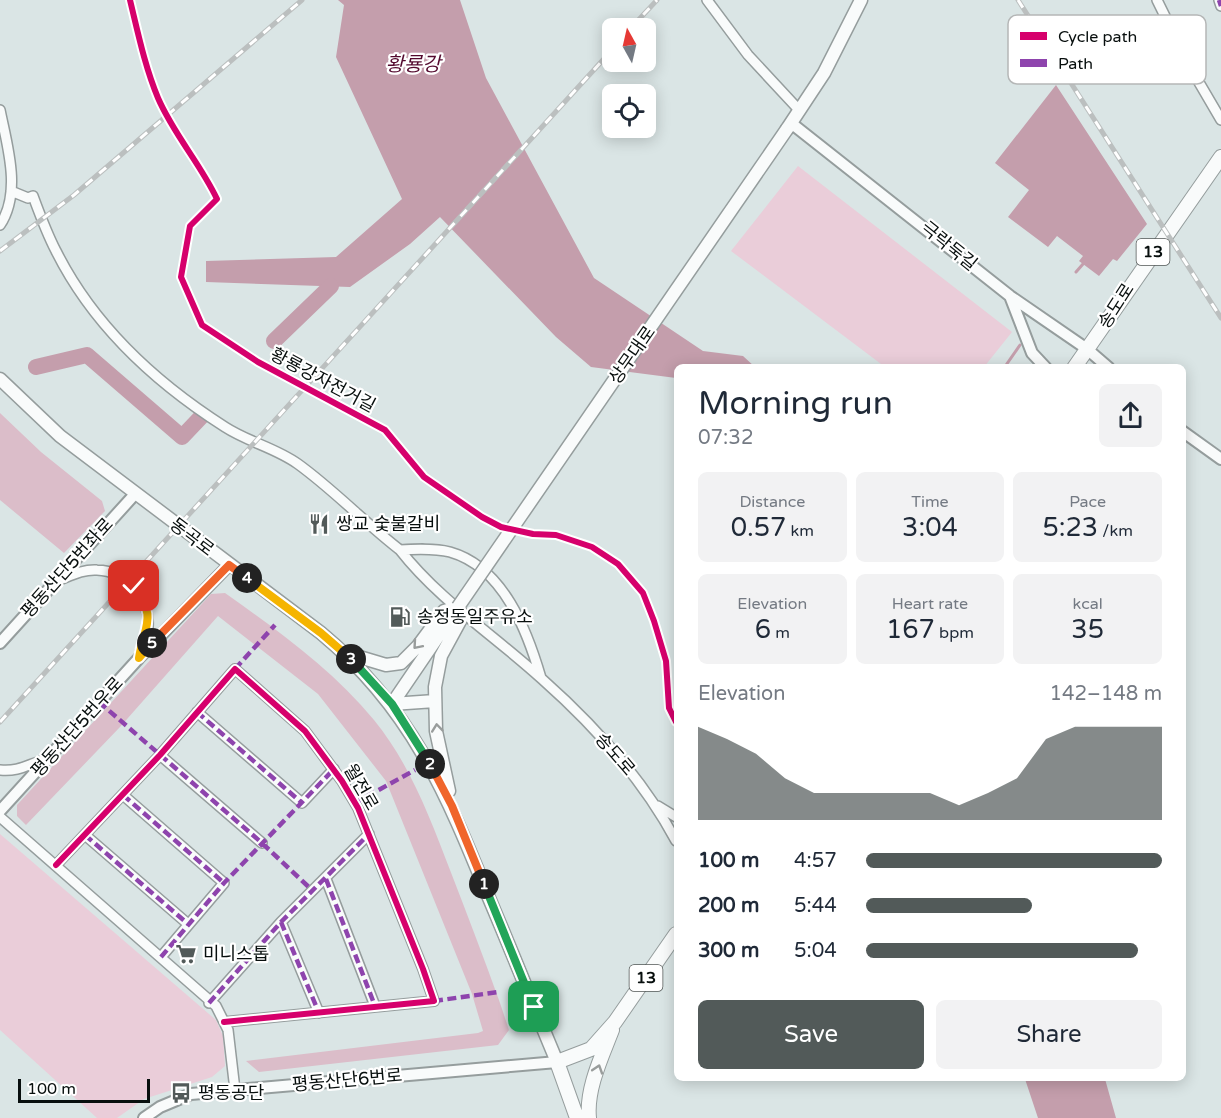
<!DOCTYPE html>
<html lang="en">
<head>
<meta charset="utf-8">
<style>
	:root { --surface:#fff; --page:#f2f2f3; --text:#1f2937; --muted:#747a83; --accent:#525a59 }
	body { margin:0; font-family:"Varela Round","Noto Sans KR",sans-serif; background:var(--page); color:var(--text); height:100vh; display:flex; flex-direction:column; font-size:22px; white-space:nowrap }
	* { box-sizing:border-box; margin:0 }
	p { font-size:20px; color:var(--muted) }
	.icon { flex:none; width:33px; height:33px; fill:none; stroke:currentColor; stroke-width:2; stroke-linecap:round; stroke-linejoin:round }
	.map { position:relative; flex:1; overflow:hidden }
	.panel { position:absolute; left:674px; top:364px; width:512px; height:717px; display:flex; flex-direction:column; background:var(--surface); border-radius:9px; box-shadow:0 3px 15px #0003 }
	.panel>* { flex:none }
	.needle { width:39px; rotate:352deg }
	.buttons { position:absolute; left:602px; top:18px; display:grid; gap:12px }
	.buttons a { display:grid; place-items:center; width:54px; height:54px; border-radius:9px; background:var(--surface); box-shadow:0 3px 15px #0003; font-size:30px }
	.scale { position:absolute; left:18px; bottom:15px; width:132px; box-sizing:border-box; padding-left:6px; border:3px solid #080f0e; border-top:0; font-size:16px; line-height:21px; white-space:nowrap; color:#080f0e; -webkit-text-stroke:4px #fff; paint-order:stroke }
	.pin { position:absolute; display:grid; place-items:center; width:51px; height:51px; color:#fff; margin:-26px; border-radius:12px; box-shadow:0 3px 9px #0006 }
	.km { position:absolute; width:30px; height:30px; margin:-15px; border-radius:50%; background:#222; color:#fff; font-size:16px; line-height:30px; text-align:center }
	.round { display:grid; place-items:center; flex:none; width:63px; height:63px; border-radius:9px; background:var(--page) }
	.head { display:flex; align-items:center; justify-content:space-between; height:102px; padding:0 24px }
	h1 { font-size:33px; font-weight:600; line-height:45px }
	.figures { display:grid; grid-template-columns:repeat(3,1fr); gap:9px; height:102px; padding:6px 24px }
	.figures div { display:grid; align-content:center; border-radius:9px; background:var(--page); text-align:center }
	.figures b { font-size:26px; font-weight:600 }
	.figures small { font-size:16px; font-weight:400 }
	.figures p { font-size:16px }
	.chart { height:168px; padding:12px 24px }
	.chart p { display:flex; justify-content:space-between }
	.chart svg { width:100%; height:108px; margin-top:6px; fill:var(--accent); opacity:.7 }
	.action { display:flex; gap:12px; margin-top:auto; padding:12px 24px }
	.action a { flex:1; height:69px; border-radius:9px; background:var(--accent); color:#fff; font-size:24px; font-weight:600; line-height:69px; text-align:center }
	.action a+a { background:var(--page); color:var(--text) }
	ul { padding:0 24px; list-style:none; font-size:20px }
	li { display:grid; grid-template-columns:96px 72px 1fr; align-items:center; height:45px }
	li i { height:15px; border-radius:8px; background:var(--accent) }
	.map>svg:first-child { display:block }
	.green { fill:#eacdd9 }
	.forest { fill:#dbbdc9 }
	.water { fill:#c49eac }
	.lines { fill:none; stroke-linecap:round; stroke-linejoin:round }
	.stream { stroke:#c49eac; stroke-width:3 }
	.river { stroke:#c49eac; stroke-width:16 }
	.minor-casing { stroke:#959d9d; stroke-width:12 }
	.tertiary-casing { stroke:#959d9d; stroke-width:14 }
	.secondary-casing { stroke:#959d9d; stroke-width:15 }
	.primary-casing { stroke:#959d9d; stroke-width:16 }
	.minor { stroke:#f9fbfb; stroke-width:9 }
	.tertiary { stroke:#f9fbfb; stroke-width:10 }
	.secondary { stroke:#f9fbfb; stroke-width:12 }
	.primary { stroke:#f9fbfb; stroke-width:14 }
	.rail-casing { stroke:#bbbfbf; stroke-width:5 }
	.rail { stroke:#fff; stroke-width:3; stroke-dasharray:9; stroke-linecap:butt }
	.secondary-bridge-casing { stroke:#959d9d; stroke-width:15; stroke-linecap:butt }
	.secondary-bridge { stroke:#f9fbfb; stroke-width:12 }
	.quiet { stroke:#8e44ad; stroke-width:4.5; stroke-dasharray:9 4.5; stroke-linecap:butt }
	.cycleway-casing { stroke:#fff; stroke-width:10 }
	.cycleway { stroke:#d6006c; stroke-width:6 }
	.oneway { stroke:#999d9c }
	.split-1-casing { stroke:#fff; stroke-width:12 }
	.split-2-casing { stroke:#fff; stroke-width:12 }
	.split-3-casing { stroke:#fff; stroke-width:12 }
	.split-4-casing { stroke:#fff; stroke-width:12 }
	.split-5-casing { stroke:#fff; stroke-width:12 }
	.split-6-casing { stroke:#fff; stroke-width:12 }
	.split-1 { stroke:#22a559; stroke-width:8 }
	.split-2 { stroke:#f0652b; stroke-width:8 }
	.split-3 { stroke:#22a559; stroke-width:8 }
	.split-4 { stroke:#f5b400; stroke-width:8 }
	.split-5 { stroke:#f0652b; stroke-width:8 }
	.split-6 { stroke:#f5b400; stroke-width:8 }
	.labels { text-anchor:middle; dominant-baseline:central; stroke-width:4.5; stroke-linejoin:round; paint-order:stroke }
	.shield { fill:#fff; stroke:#525756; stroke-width:1.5 }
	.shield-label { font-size:16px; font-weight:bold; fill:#080f0e }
	.street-label { font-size:18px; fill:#080f0e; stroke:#fff }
	.poi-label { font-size:18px; fill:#080f0e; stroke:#fff; text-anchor:start }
	.water-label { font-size:20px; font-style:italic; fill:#540a2f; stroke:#fff }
	.key { fill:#fff; stroke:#b5b7b7; stroke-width:1.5 }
	.key-label { font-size:16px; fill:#080f0e }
</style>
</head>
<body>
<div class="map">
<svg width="1221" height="1118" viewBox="0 0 1221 1118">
	<rect width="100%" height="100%" fill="#dae5e5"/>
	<path class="green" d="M798,166L1012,332L984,367H885L731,251Z
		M0,834L216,1020L223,1036L225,1066L212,1077L144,1099L117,1118H97L0,1030Z"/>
	<path class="forest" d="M0,413L41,452L102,501L105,511L64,553L0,500Z
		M225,593C278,631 332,669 374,720C410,764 430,818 450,870C467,914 484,958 500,1003L509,1030L498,1045L259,1072L246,1061L478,1033L483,1031L472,994L386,781L318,694L218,616L120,727L26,825L17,816V805L211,594Z"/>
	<path class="water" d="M338,0H460L486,78L594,278L703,351L743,356L755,367L676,368V378L591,367L556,337L440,217L410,244L350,287L206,282V261L336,257L402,199L336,57L344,5Z
		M1056,85L1147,224L1117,261L1113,259L1099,276L1079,261L1083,256L1057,236L1048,247L1008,217L1029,190L995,163Z
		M1025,1079H1105L1116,1118H1038Z"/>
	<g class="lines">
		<path class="stream" d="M1076,272L1083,264
			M1004,368L1020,345"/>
		<path class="river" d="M274,341L331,286
			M36,367L87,355L182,437L201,417"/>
		<g class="minor-casing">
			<path id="minor" d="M707,0L748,55L800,111
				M1157,0L1190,67L1221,120
				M1219,0L1221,6
				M0,110C7,145 22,192 0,225
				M11,191L28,198L33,196C40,215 47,234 56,251C93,325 156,383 225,427C248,442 276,448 298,464C334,490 365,523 400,550C416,549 434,548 450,552C503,567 527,630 541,678
				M400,550C439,600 495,636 542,679C595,726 643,779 676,841
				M57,581C70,576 83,569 97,570C126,571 150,598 148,627C148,637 140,647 139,658
				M197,712L302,803L334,769
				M160,755L262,843
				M0,770C21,772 29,763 48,759
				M123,795L224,883L161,957
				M658,806L676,817
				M0,817L216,1006L228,1030L235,1090
				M85,835L188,924
				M56,865L160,755L235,669L305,731L342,781L358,808L423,969L434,1001L224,1022
				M326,879L375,1006
				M281,922L319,1013
				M209,1003L281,922L369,834"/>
		</g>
		<g class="tertiary-casing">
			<path id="tertiary" d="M791,123L1010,296L1087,349L1109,368
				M1010,296L1032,353L1046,368
				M1182,431L1221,459
				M0,643L135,494
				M0,811L139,658L229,565
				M144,1118L160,1107L191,1094L557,1062"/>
		</g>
		<g class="secondary-casing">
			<path id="secondary" d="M787,129L824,73L861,0
				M0,379L60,436L321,633C411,708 446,792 489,898C512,952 534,1007 557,1062
				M346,653L386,665L401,663L418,646L444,611L458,607
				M392,704L458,607
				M392,704L435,701
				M449,791L436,731L435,687L441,656L460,621L458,607"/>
		</g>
		<g class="primary-casing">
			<path id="primary" d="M1074,368L1221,157
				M577,1118L557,1062L591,1049L615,1022L676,934
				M589,1118C586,1089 602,1056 612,1030"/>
		</g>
		<use href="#minor" class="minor"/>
		<use href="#tertiary" class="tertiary"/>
		<use href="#secondary" class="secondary"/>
		<use href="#primary" class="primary"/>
		<g class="rail-casing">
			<path id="rail" d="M1018,0L1221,318
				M631,28L657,0
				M0,251L74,195L302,0
				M0,722L612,50"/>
		</g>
		<use href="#rail" class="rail"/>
		<g class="secondary-bridge-casing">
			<path id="secondary-bridge" d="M458,607L787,129"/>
		</g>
		<use href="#secondary-bridge" class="secondary-bridge"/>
		<path class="quiet" d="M1219,0L1221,6
			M235,669L275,625
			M99,702L262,843L313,891
			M197,712L302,803
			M123,795L224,883
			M355,803L415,770
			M85,835L188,924
			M326,879L375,1006
			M281,922L319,1013
			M161,957L224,883L334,769
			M434,1001L498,992
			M209,1003L281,922L369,834"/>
		<g class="cycleway-casing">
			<path id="cycleway" d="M130,0C138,33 145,67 158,98C174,135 200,163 217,199L190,226L181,277L202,325L258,362L385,430L424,477L482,517L501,527L533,534L556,535L592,547L618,564L643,593L654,621L666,661L669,708L676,722
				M56,865L160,755L235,669L305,731L342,781L358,808L423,969L434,1001L224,1022"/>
		</g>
		<use href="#cycleway" class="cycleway"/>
	</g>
	<defs><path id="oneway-chevron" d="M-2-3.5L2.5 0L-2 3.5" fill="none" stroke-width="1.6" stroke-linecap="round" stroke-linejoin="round" transform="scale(1.5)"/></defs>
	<g class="oneway">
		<use href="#oneway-chevron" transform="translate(417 645) rotate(131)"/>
		<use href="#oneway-chevron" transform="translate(437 728) rotate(-96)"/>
		<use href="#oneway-chevron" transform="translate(598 1069) rotate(-72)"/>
	</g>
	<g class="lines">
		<g class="split-1-casing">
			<path id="split-1" d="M484,884L534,1007"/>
		</g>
		<g class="split-2-casing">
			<path id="split-2" d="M430,764L452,806L484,884"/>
		</g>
		<g class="split-3-casing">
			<path id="split-3" d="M351,659L392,704L430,764"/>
		</g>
		<g class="split-4-casing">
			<path id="split-4" d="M247,578L321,633L351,659"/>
		</g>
		<g class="split-5-casing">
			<path id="split-5" d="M152,643L229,565L247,578"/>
		</g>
		<g class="split-6-casing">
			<path id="split-6" d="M134,586C158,619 144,625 139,658L152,643"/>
		</g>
		<use href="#split-1" class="split-1"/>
		<use href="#split-2" class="split-2"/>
		<use href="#split-3" class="split-3"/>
		<use href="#split-4" class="split-4"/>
		<use href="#split-5" class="split-5"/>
		<use href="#split-6" class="split-6"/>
	</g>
	<defs>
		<g id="restaurant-bare" transform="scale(1.62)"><path d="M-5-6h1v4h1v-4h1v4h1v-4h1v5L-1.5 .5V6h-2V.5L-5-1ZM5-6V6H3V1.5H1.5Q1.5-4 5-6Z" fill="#525a59" stroke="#fff" stroke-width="2.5" paint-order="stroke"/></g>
		<g id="fuel-bare" transform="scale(1.62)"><path d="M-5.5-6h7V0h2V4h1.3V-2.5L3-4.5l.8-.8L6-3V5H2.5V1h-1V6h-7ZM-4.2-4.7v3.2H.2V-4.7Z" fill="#525a59" stroke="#fff" stroke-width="2.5" paint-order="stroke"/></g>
		<g id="supermarket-bare" transform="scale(1.62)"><path d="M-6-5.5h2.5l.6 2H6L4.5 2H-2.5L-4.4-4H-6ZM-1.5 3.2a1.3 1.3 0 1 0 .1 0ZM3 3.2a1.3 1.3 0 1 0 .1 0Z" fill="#525a59" stroke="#fff" stroke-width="2.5" paint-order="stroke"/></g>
		<g id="bus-bare" transform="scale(1.62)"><path d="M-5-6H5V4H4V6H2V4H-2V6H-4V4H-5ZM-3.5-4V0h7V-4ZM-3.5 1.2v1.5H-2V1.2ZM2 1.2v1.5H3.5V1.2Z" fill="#525a59" stroke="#fff" stroke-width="2.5" paint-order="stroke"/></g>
	</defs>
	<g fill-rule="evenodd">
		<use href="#restaurant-bare" x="319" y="524"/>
		<use href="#fuel-bare" x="400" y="617"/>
		<use href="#supermarket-bare" x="186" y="954"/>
		<use href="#bus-bare" x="181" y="1093"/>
	</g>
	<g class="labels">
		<g class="shield">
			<rect x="1136.5" y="239" width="33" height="26" rx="4.5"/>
			<rect x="629.5" y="965" width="33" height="26" rx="4.5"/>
		</g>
		<g class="shield-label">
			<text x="1153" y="252">13</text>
			<text x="646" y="978">13</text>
		</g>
		<g class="street-label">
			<text transform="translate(949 246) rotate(39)">극락둑길</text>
			<text transform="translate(1116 306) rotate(-57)">송도로</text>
			<text transform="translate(632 355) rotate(-55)">상무대로</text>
			<text transform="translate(323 380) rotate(28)">황룡강자전거길</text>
			<text transform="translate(192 537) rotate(37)">동곡로</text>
			<text transform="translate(67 568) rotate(-48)">평동산단5번좌로</text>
			<text transform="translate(77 727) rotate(-48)">평동산단5번우로</text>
			<text transform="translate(615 754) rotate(49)">송도로</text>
			<text transform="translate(361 787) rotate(60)">월전로</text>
			<text transform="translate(347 1080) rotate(-5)">평동산단6번로</text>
		</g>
		<g class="poi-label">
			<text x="336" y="524">쌍교 숯불갈비</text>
			<text x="417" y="617">송정동일주유소</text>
			<text x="203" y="954">미니스톱</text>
			<text x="198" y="1093">평동공단</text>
		</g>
		<g class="water-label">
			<text x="413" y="65">황룡강</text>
		</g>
	</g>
	<rect x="1008" y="15" width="198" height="69" rx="9" class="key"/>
	<rect x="1020" y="32" width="27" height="8" fill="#d6006c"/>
	<rect x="1020" y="59" width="27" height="8" fill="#8e44ad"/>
	<g class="key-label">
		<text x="1058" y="42">Cycle path</text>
		<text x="1058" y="69">Path</text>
	</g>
</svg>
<div class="buttons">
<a><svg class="needle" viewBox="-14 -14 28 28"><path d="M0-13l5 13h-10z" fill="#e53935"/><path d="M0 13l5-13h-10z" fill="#747a83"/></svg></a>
<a><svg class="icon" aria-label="locate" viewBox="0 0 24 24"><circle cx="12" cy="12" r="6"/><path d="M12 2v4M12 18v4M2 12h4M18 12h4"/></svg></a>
</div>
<div class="scale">100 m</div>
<div class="pin" style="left:534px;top:1007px;background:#1e9e55"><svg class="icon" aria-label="arrive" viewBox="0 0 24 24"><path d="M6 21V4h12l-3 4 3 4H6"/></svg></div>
<div class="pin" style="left:134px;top:586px;background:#d93025"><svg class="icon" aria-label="check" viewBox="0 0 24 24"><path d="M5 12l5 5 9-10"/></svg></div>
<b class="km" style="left:484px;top:884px">1</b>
<b class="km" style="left:430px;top:764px">2</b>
<b class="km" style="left:351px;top:659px">3</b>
<b class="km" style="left:247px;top:578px">4</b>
<b class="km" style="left:152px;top:643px">5</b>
<section class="panel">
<div class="head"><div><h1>Morning run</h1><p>07:32</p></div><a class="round"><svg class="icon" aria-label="share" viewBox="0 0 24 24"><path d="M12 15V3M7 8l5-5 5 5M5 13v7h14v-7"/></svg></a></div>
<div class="figures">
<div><p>Distance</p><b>0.57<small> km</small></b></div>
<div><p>Time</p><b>3:04</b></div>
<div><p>Pace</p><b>5:23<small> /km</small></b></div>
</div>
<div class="figures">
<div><p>Elevation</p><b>6<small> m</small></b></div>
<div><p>Heart rate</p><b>167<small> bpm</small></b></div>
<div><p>kcal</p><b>35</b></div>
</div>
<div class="chart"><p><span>Elevation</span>142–148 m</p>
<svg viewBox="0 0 160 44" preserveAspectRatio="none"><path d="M0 44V6L10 11L20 17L30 27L40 33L50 33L60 33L70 33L80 33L90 38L100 33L110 27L120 11L130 6L140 6L150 6L160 6V44z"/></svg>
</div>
<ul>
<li><b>100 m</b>4:57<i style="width:100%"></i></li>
<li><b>200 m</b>5:44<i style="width:56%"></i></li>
<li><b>300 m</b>5:04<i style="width:92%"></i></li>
</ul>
<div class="action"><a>Save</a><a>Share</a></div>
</section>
</div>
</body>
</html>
